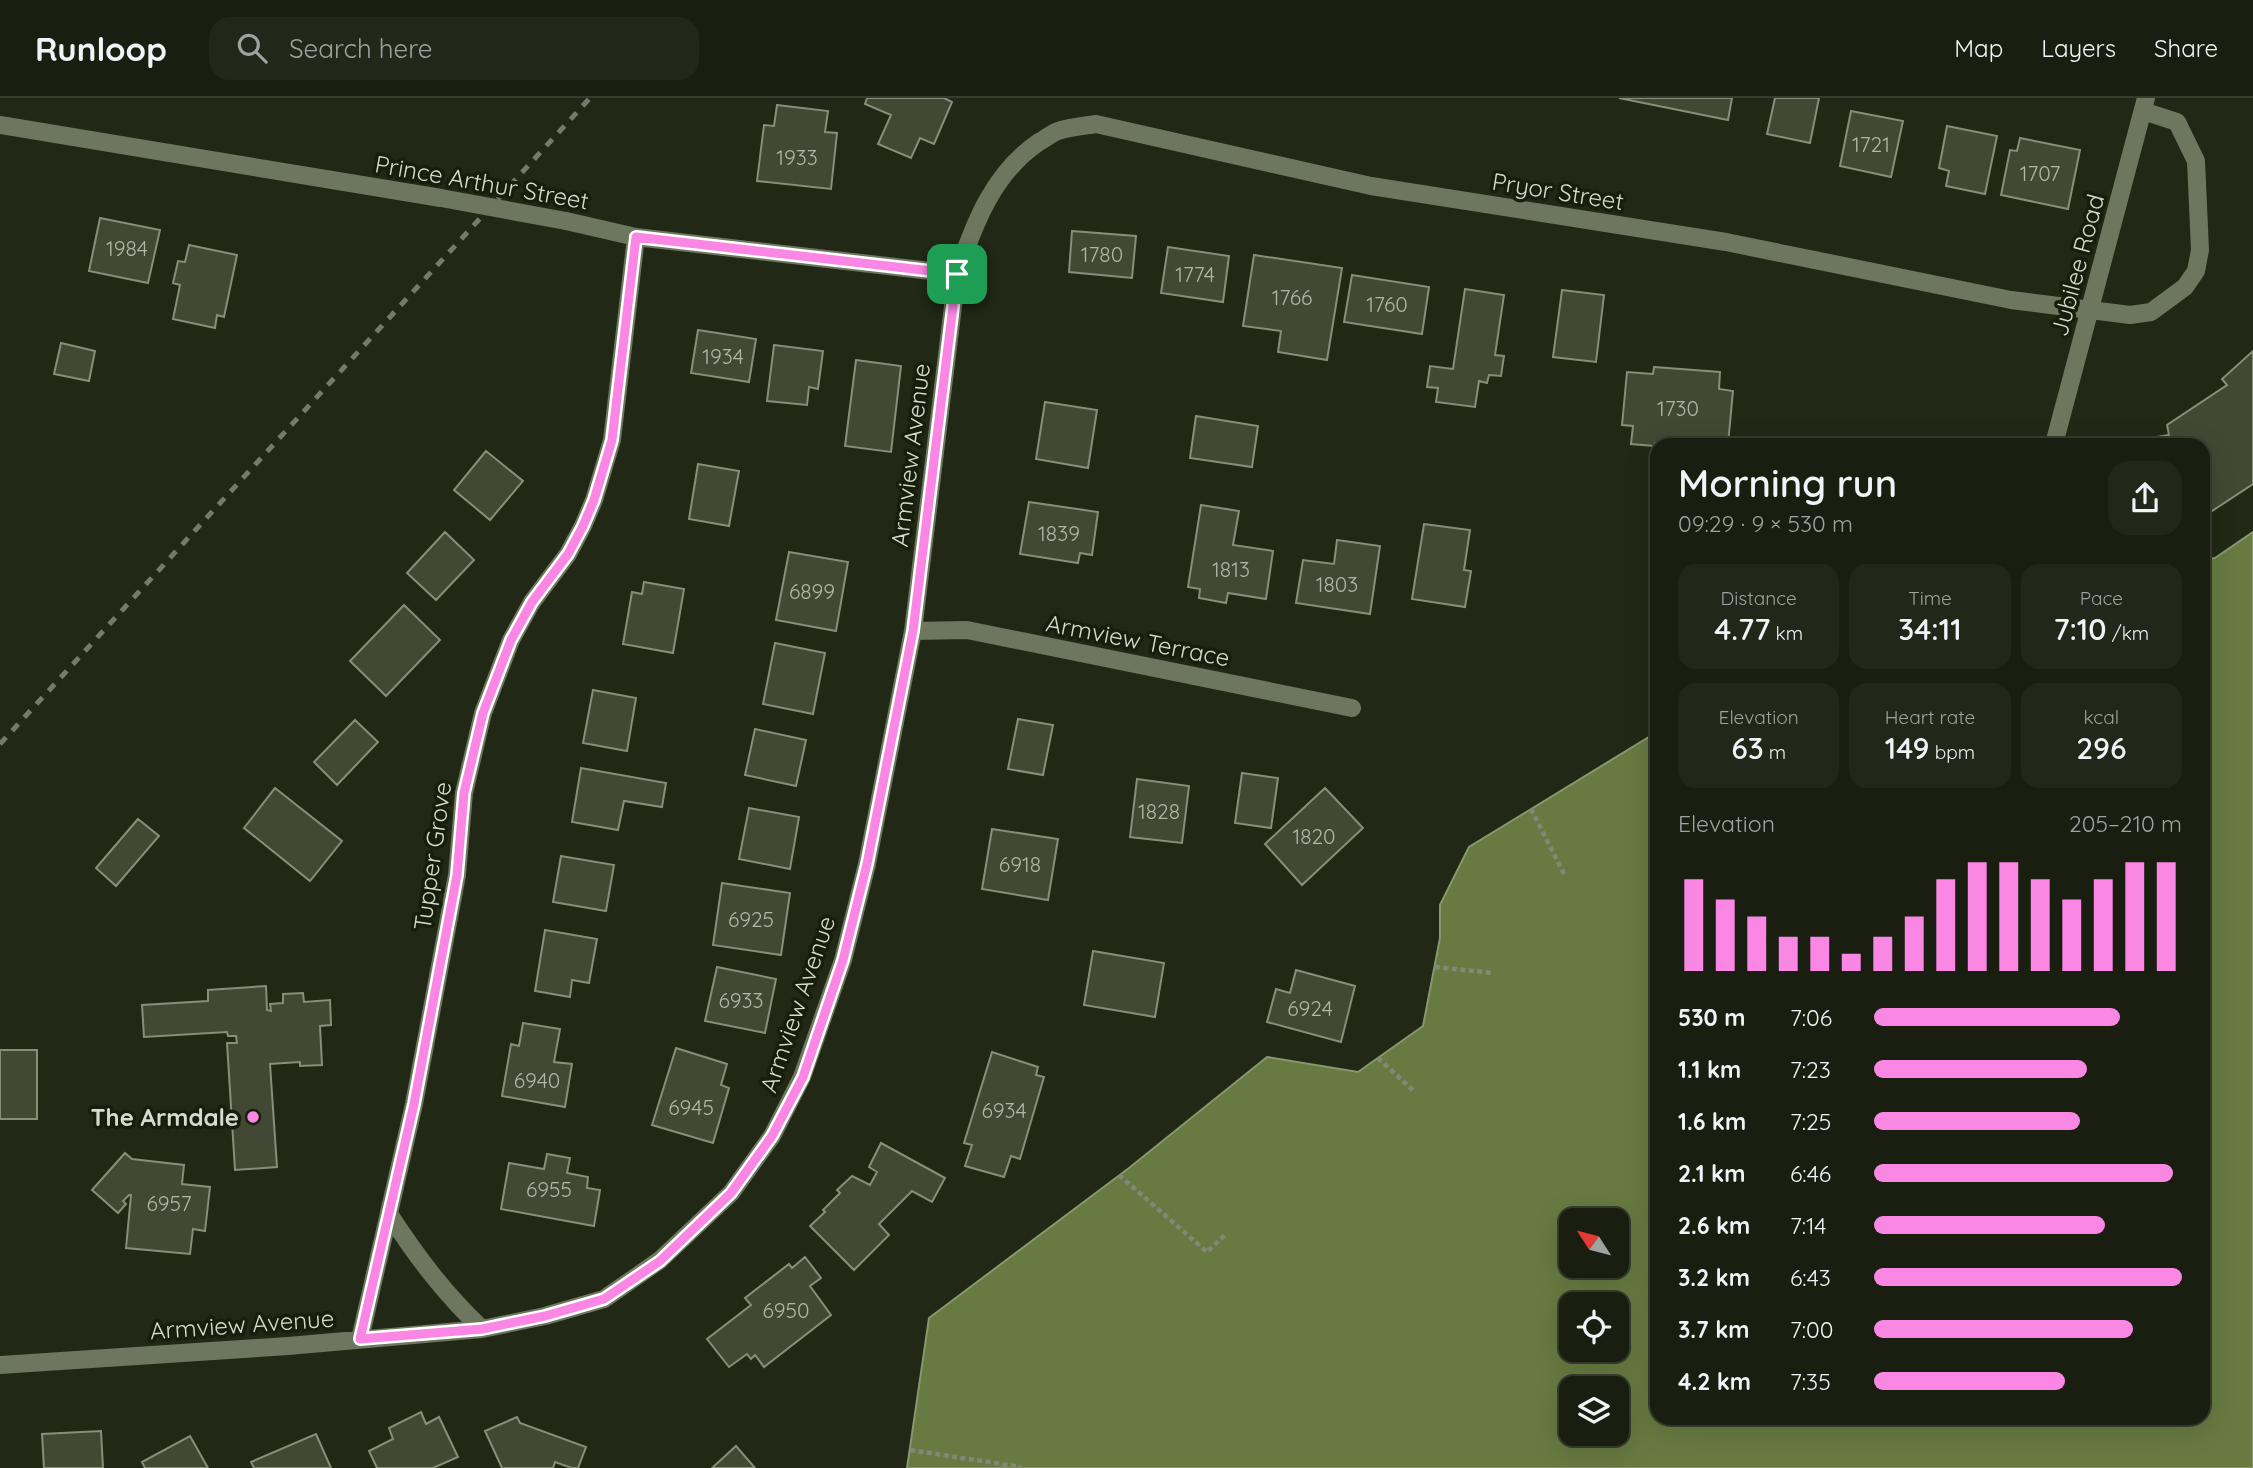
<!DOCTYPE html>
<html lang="en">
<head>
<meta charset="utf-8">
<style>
	:root { --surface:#191e10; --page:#222719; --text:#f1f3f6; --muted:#9fa29f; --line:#373c30; --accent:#fb87e5 }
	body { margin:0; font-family:Quicksand,sans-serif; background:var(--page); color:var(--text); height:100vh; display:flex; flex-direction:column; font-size:26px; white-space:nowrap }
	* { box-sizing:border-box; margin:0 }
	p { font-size:23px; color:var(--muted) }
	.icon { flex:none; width:38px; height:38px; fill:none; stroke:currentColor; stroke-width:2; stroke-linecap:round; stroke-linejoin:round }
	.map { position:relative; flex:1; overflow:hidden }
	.drawer { position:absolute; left:1650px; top:340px; width:560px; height:987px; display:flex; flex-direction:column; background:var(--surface); border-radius:21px; box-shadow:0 7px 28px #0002,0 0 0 2px var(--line) }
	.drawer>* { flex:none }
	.needle { width:46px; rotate:306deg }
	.tools { position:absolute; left:1559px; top:1110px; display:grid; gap:14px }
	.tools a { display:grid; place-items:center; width:70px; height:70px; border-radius:14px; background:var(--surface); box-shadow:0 7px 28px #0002,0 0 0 2px var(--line); font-size:35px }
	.pin { position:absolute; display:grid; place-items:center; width:60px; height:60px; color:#fff; margin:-30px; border-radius:14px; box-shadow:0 4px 10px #0006 }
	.round { display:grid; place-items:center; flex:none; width:74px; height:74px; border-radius:21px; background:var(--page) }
	.headline { display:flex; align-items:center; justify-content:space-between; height:119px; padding:0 28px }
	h1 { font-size:38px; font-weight:600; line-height:52px }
	.figures { display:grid; grid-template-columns:repeat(3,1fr); gap:10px; height:119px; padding:7px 28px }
	.figures div { display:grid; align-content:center; border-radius:18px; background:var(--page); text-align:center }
	.figures b { font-size:30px; font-weight:600 }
	.figures small { font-size:19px; font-weight:400 }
	.figures p { font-size:19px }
	.chart { height:196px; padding:14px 28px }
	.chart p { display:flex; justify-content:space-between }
	.chart svg { width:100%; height:126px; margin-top:7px; stroke:var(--accent); stroke-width:6 }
	ul { padding:0 28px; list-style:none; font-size:23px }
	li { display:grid; grid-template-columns:112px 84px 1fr; align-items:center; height:52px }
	li i { height:18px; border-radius:9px; background:var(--accent) }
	header { display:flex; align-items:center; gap:42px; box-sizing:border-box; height:98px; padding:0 35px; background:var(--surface); border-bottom:2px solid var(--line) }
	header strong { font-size:33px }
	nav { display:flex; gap:38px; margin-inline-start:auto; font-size:24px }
	.search { width:490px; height:63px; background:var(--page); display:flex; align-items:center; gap:18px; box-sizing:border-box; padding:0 24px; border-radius:21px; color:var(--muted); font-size:26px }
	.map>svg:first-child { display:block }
	.water { fill:#677a41; stroke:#88976c; stroke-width:2; fill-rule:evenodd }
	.building { fill:#414935; stroke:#868f78; stroke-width:2 }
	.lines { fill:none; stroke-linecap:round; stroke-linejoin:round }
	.path { stroke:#828879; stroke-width:4.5; stroke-dasharray:5 3.5; stroke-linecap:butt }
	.minor { stroke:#6d765e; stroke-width:18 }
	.rail { stroke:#757b6c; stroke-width:5; stroke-dasharray:9 9; stroke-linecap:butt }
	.minor-bridge { stroke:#6d765e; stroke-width:18 }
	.route-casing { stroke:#fff; stroke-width:14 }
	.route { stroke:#fb87e5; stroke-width:9 }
	.poi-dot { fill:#fb87e5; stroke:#181e0c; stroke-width:2.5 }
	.labels { text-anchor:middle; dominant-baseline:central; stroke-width:7; stroke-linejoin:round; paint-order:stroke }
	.number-label { font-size:21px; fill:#b1b6a8 }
	.street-label { font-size:24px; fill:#d6dbcf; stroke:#181e0c }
	.poi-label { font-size:24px; font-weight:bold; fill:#d6dbcf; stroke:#181e0c; text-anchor:end }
</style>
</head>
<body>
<header>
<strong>Runloop</strong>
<div class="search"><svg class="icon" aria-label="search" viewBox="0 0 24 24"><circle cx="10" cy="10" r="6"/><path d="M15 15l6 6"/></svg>Search here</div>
<nav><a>Map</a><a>Layers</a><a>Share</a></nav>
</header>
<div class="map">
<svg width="2253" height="1370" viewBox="0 0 2253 1370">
	<rect width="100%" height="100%" fill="#212815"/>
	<path class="water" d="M2253,434V1370H907L929,1220L1129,1070L1267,959L1358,974L1423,928L1440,840V807L1469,749L1657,634V1320H2203V462L2215,460ZM1572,1122H1617V1167H1572ZM1572,1206H1617V1251H1572ZM1572,1290H1617V1335H1572Z"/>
	<path class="building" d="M867,0H944L952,4L934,46L920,40L911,60L878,46L891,17L865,6Z
		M1619,0H1732L1728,22Z
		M1775,0H1819L1810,45L1767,36Z
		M777,7L828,13L825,34L837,35L831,91L757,83L764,27L774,28Z
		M1851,13L1903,23L1891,79L1840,68Z
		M1947,28L1997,38L1985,96L1946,88L1949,73L1939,70Z
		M2020,40L2080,52L2068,111L2001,97L2010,52L2017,53Z
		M100,120L160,132L148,185L89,173Z
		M1072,133L1136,138L1132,180L1069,174Z
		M189,147L237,157L224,219L217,217L215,230L173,221L180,187L173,185L178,163L185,164Z
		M1168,149L1229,158L1223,204L1161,195Z
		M1254,157L1342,170L1327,262L1278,254L1281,233L1243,228Z
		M1352,177L1429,189L1422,236L1344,224Z
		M1465,191L1504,197L1495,257L1504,258L1501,278L1489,277L1487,285L1479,283L1475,309L1436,304L1438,290L1427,289L1430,268L1453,271Z
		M1562,192L1604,197L1596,264L1553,259Z
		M698,232L756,241L749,284L691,275Z
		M61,245L95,253L89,283L54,276Z
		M774,247L823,253L818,291L809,289L807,307L767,303Z
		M2253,253V386L2203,419V346H2139L2138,342L2169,337L2167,327L2227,287L2222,281Z
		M856,262L901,268L891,354L845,348Z
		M1654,269L1720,274L1719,291L1733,293L1728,346L1655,345L1654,348L1631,346L1633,328L1622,327L1627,274L1653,276Z
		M1045,304L1097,312L1088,370L1036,361Z
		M1196,318L1258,328L1252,369L1190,360Z
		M486,353L523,383L490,422L454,392Z
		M698,366L739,373L729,428L689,421Z
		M1029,404L1098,414L1092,457L1080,455L1078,465L1020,456Z
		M1201,407L1239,413L1233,447L1273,453L1266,501L1228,495L1226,505L1199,500L1200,491L1188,489Z
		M1424,426L1470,432L1464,472L1471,473L1465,509L1412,501Z
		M445,434L474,462L436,502L407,475Z
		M1337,442L1380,448L1370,516L1296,505L1303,462L1334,466Z
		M789,454L848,464L836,533L776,522Z
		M644,484L684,491L673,555L623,546L632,494L642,496Z
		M404,507L440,542L386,598L350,563Z
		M775,545L825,555L813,616L763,606Z
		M593,592L636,600L627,653L583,645Z
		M1018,621L1053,627L1043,677L1008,671Z
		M355,622L378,644L337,687L314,664Z
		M755,631L806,642L796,688L745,677Z
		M581,670L666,685L662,709L624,703L618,732L572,724Z
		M1242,675L1278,680L1271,730L1235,725Z
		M1137,681L1189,688L1182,745L1130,739Z
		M275,690L342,743L310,783L244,730Z
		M1325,690L1363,730L1302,787L1265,746Z
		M749,710L799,719L790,771L739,761Z
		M138,721L159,738L116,788L96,770Z
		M992,731L1058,741L1048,802L982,791Z
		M561,758L614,767L606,813L553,804Z
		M722,785L790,795L781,857L713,847Z
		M545,832L597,841L589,885L572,882L570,899L535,893Z
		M1093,853L1164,865L1155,919L1084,907Z
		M717,869L776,881L765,935L705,923Z
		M1296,872L1355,888L1341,944L1267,924L1276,891L1290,895Z
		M266,888L267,912L271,913L270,906L283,905V896L303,895L304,904L330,902L331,927L320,928L322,967L300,968V964L270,966L277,1069L235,1072L227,945H237L236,938H228L227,934L144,939L142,907L208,903V892Z
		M523,925L560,931L554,964L572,966L565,1009L502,998L511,946L519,948Z
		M676,950L727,966L721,987L729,990L713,1045L652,1027Z
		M0,952H37V1021H0Z
		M992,954L1038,969L1036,977L1044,979L1020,1061L1011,1058L1004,1079L965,1068L972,1047L964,1045Z
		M881,1045L945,1080L932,1104L912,1093L879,1126L889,1137L854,1172L810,1128L825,1114L823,1112L840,1095L837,1092L852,1078L870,1087L877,1074L869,1069Z
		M125,1055L132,1061L184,1067L182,1086L210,1089L205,1133L193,1131L190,1156L126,1150L131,1097H129L123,1103L126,1106L118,1115L92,1092Z
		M547,1056L570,1060L567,1075L588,1079L587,1090L600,1092L594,1128L501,1111L509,1065L544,1071Z
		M805,1159L821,1180L810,1188L831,1217L764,1269L755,1257L751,1261L747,1256L729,1269L707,1241L751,1207L745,1200L789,1166L792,1170Z
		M421,1314L426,1326L439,1319L458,1359L433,1370H377L369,1353L393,1341L389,1330Z
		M517,1319L520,1325L586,1349L578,1370H572L555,1364L553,1370H502L485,1333Z
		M101,1333L103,1370H44L42,1336Z
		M316,1336L331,1370H254L251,1364Z
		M190,1338L208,1370H145L142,1364Z
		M736,1348L755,1370H712Z"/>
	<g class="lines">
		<path class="path" d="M1531,711L1564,776
			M1435,869L1494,875
			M1378,960L1415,994
			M1119,1077L1207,1154L1226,1136
			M910,1352L1021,1369"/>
		<path class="minor" d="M0,27L441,100
			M566,123L636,139L957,176
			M2054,346L2146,0
			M913,533L967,532L1352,610
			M389,1116C417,1159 444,1195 482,1231
			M360,1241L414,1006L457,777L464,695L483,615L511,542L532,504L568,456L583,428L594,402L612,342L636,139
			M0,1267L288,1248L482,1231L545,1218L604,1201L660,1162L731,1095L772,1038L802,979L843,862L867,766L913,533L957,176C974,126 993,75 1039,44C1045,41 1052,35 1058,33C1070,29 1084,28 1096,26L1371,88L1726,144L2011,202L2130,217L2151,214L2185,189L2196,173L2200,152L2196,63L2177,24L2143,13"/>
		<path class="rail" d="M0,646L590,0"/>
		<path class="minor-bridge" d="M441,100L566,123"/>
	</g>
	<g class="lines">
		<g class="route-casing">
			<path id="route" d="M636,139L957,176L913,533L867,766L843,862L803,979L772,1038L731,1095L660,1163L604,1201L545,1218L482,1231L360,1241L414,1006L457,777L464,695L483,615L511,542L532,504L568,456L583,428L594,402L612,342Z"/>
		</g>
		<use href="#route" class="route"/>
	</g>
	<circle class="poi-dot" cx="253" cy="1019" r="7"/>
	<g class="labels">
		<g class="number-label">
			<text x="1871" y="46">1721</text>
			<text x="797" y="59">1933</text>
			<text x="2040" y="75">1707</text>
			<text x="127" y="150">1984</text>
			<text x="1102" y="156">1780</text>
			<text x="1195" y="176">1774</text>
			<text x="1292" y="199">1766</text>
			<text x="1387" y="206">1760</text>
			<text x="723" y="258">1934</text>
			<text x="1678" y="310">1730</text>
			<text x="1059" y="435">1839</text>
			<text x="1231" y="471">1813</text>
			<text x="1337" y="486">1803</text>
			<text x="812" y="493">6899</text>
			<text x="1159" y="713">1828</text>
			<text x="1314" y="738">1820</text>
			<text x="1020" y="766">6918</text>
			<text x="751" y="821">6925</text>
			<text x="741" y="902">6933</text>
			<text x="1310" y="910">6924</text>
			<text x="537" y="982">6940</text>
			<text x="691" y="1009">6945</text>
			<text x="1004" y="1012">6934</text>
			<text x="549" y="1091">6955</text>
			<text x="169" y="1105">6957</text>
			<text x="786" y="1212">6950</text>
		</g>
		<g class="street-label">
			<text transform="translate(482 84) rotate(10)">Prince Arthur Street</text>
			<text transform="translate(1558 93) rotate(9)">Pryor Street</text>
			<text transform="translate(2077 167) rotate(-75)">Jubilee Road</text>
			<text transform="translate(910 357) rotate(-83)">Armview Avenue</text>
			<text transform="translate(1138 542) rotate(11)">Armview Terrace</text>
			<text transform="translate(432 758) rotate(-82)">Tupper Grove</text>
			<text transform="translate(797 906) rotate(-71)">Armview Avenue</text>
			<text transform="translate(242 1226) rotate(-4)">Armview Avenue</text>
		</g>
		<g class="poi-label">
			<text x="239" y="1019">The Armdale</text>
		</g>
	</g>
</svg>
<div class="tools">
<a><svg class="needle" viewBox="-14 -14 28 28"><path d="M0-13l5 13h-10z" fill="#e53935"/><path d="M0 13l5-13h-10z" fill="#9fa29f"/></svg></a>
<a><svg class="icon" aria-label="locate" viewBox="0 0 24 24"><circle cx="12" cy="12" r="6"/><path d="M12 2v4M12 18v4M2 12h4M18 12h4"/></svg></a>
<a><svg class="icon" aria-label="layers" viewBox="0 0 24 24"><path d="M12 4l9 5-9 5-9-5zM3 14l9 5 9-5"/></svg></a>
</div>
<div class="pin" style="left:957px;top:176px;background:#1e9e55"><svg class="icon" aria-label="arrive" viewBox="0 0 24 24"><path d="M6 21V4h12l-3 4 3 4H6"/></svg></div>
<section class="drawer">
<div class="headline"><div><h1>Morning run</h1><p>09:29 · 9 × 530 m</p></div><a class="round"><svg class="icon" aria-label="share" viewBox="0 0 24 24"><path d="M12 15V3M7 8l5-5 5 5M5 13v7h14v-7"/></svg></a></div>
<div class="figures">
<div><p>Distance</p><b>4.77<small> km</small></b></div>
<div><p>Time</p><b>34:11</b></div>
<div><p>Pace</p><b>7:10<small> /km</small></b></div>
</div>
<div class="figures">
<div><p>Elevation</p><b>63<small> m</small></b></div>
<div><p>Heart rate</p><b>149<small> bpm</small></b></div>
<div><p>kcal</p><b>296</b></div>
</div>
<div class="chart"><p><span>Elevation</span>205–210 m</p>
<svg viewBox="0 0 160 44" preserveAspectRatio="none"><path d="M5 44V12M15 44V19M25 44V25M35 44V32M45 44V32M55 44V38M65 44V32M75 44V25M85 44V12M95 44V6M105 44V6M115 44V12M125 44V19M135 44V12M145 44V6M155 44V6"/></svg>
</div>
<ul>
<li><b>530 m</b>7:06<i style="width:80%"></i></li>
<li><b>1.1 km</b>7:23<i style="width:69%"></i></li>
<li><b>1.6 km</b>7:25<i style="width:67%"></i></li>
<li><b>2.1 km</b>6:46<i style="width:97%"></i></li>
<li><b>2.6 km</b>7:14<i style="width:75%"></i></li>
<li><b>3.2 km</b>6:43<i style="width:100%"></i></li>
<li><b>3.7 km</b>7:00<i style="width:84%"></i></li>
<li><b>4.2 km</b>7:35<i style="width:62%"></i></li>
</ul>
</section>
</div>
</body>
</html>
